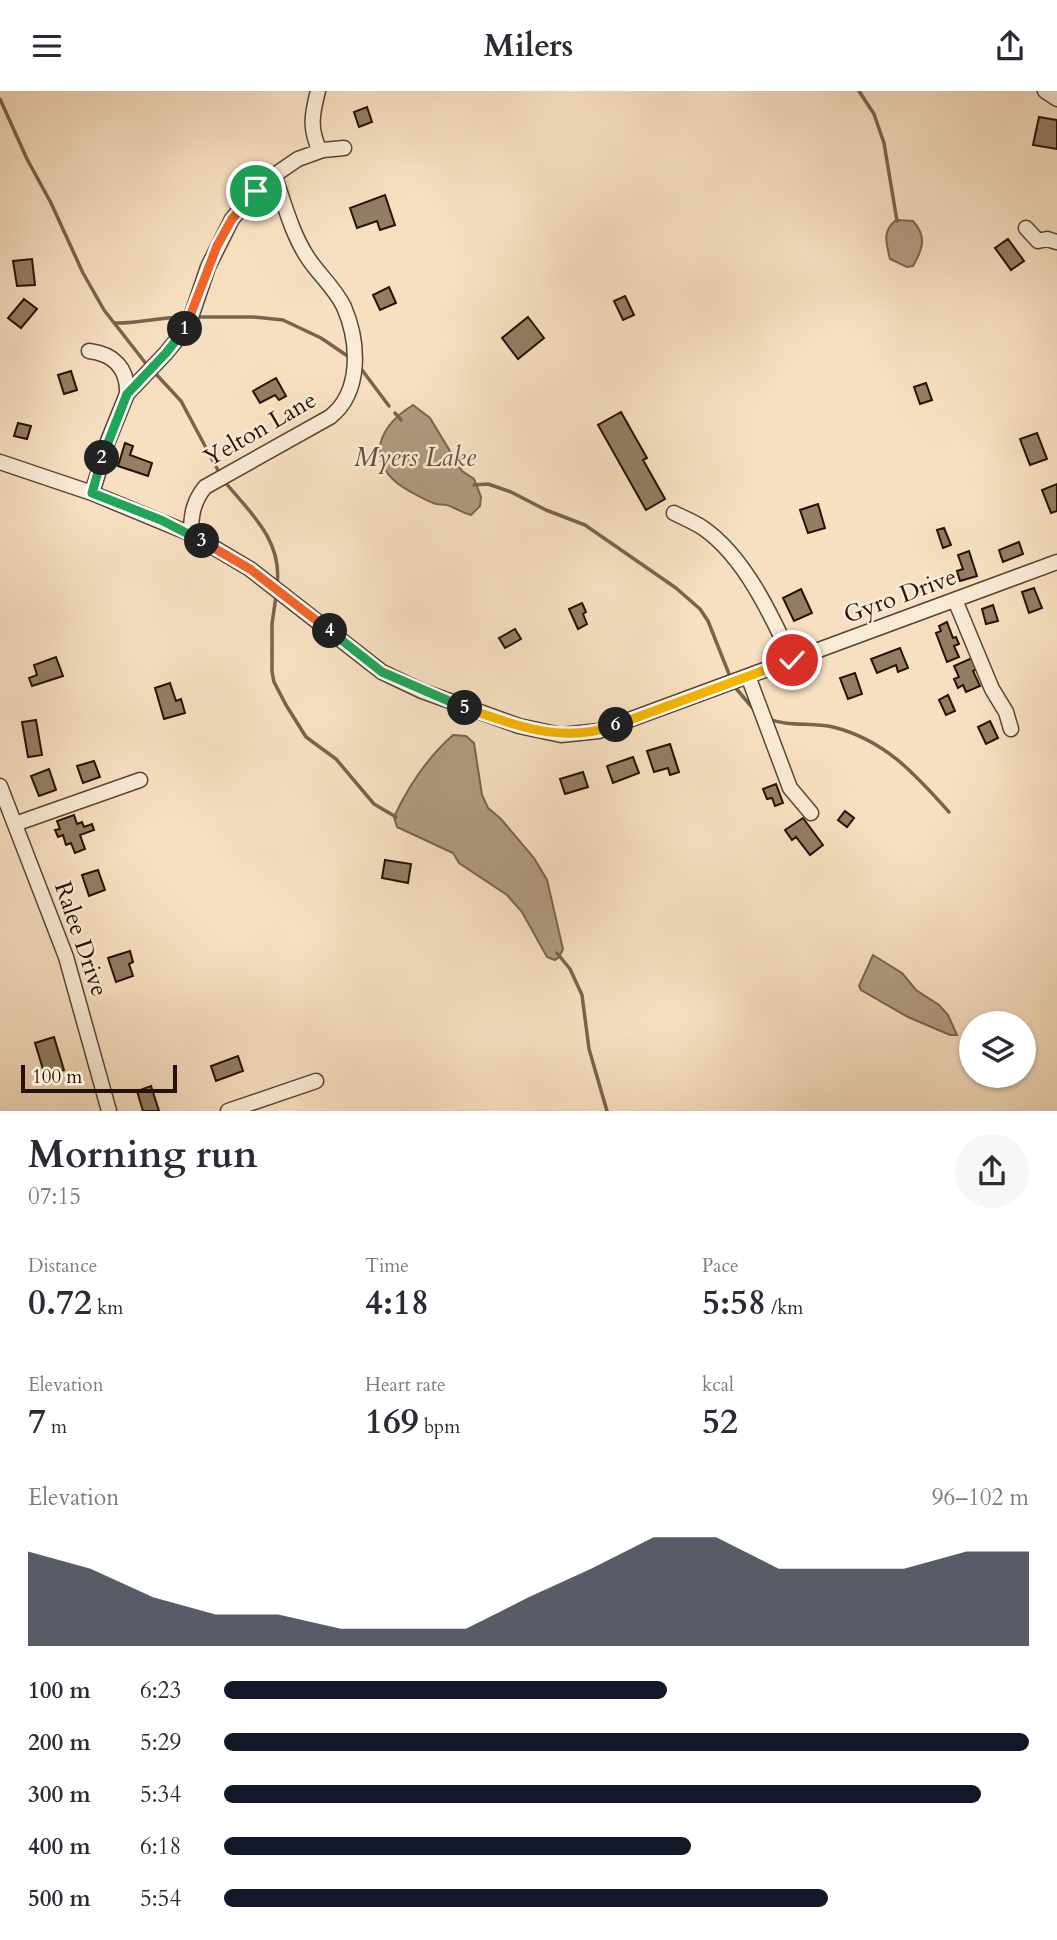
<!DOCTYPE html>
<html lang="en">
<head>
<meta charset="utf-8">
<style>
	:root { --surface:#fff; --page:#f7f7f7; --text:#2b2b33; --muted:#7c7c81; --accent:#111827 }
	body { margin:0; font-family:Cardo,serif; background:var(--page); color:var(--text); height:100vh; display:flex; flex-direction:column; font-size:26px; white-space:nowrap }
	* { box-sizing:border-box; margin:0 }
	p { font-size:23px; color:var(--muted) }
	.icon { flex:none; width:38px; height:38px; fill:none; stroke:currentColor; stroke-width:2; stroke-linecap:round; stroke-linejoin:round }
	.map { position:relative; height:1020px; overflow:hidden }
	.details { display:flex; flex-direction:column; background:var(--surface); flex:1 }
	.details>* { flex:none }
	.fabs { position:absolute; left:959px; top:920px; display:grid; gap:14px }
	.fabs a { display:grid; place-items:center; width:77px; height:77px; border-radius:50%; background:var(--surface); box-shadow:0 2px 5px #0004; font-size:35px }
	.scale { position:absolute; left:21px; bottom:18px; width:156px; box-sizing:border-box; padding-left:7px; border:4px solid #271102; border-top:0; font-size:19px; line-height:24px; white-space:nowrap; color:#271102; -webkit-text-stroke:5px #faebd7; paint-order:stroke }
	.pin { position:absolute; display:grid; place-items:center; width:60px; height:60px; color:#fff; margin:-30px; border:4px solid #fff; border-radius:50%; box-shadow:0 2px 7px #0007 }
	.km { position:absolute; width:35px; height:35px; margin:-18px; border-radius:50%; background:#222; color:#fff; font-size:19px; line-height:35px; text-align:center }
	.round { display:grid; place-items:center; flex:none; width:74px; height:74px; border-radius:37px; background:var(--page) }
	.overview { display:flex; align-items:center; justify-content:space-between; height:119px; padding:0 28px }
	h1 { font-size:38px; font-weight:600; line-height:52px }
	.stats { display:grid; grid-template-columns:repeat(3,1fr); gap:10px; height:119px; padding:7px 28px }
	.stats div { display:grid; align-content:center }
	.stats b { font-size:35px; font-weight:600 }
	.stats small { font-size:19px; font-weight:400 }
	.stats p { font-size:19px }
	.chart { height:196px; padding:14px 28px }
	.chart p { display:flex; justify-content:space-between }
	.chart svg { width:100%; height:126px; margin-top:7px; fill:var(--accent); opacity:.7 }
	ul { padding:0 28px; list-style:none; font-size:23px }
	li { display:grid; grid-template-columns:112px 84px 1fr; align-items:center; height:52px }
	li i { height:18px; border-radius:9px; background:var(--accent) }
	header { display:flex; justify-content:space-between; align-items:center; height:91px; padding:0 28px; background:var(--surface); font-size:32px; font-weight:600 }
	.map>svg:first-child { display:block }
	.water { fill:#b09a80; stroke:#79634e; stroke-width:2 }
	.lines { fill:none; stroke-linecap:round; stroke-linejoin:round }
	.stream { stroke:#79634e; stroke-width:3.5 }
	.building { fill:#937d65; stroke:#271102; stroke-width:2 }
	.minor-casing { stroke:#5b4532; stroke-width:17 }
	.minor { stroke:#faebd7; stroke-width:14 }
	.split-1-casing { stroke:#fff; stroke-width:14 }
	.split-2-casing { stroke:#fff; stroke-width:14 }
	.split-3-casing { stroke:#fff; stroke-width:14 }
	.split-4-casing { stroke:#fff; stroke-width:14 }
	.split-5-casing { stroke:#fff; stroke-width:14 }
	.split-6-casing { stroke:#fff; stroke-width:14 }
	.split-7-casing { stroke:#fff; stroke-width:14 }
	.split-1 { stroke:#f0652b; stroke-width:9 }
	.split-2 { stroke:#22a559; stroke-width:9 }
	.split-3 { stroke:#22a559; stroke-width:9 }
	.split-4 { stroke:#f0652b; stroke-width:9 }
	.split-5 { stroke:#22a559; stroke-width:9 }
	.split-6 { stroke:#f5b400; stroke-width:9 }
	.split-7 { stroke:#f5b400; stroke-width:9 }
	.labels { text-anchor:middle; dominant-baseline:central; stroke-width:5; stroke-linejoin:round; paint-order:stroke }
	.street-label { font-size:24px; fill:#271102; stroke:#faebd7 }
	.water-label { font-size:26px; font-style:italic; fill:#654f3b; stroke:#faebd7 }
</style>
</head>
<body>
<header><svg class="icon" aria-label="menu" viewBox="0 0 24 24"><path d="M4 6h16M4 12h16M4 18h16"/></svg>Milers<svg class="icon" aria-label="share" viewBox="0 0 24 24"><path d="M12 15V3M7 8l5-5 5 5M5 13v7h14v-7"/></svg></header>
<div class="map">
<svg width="1057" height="1020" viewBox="0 0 1057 1020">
	<rect width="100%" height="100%" fill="#f7e0c1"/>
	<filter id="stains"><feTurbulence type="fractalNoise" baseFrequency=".00286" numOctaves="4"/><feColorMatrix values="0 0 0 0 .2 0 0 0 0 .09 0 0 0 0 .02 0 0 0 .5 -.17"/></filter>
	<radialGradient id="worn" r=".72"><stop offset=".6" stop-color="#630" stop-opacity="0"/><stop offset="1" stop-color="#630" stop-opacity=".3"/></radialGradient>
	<path class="water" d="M896,129L913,130C927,145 923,158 913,175L907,176L890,168C886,151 882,140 896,129Z
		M413,314L430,327L462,380L474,388L481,406L480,415L471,424C462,422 459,419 452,416C447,413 441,414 436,413C427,410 418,405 411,401C366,377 372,339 413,314Z
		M453,644L466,645L474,652L482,704L488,717L501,728L534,767L547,789L563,858L559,866L555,869L547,866L522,821L507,804L459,772L453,762L397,736L394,726C408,696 428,666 453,644Z
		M873,864L902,882L916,899L939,914L948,924L957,944H950L908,926L861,899L859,895Z"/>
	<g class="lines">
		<path class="stream" d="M859,0L874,23L884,52L897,130
			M0,8L27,68L51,112L83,182L104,219L147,274
			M196,226H253L283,229L321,247L349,266
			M114,232C140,233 162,225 188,226
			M359,275L389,315
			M155,282L181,310L220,383
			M395,322L401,329
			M224,390C250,421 283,450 277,494
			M474,394L488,393L511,401L546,419L585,434L676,497L700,518L708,530L731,588
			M276,505L272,533V581L274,591L286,614L306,646L336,668L374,713L396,726
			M734,595L756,621
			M769,628C789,636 812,631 833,636C885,649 915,683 949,721
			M557,862L570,878L582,904L589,958L607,1020"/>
	</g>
	<path class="building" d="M367,16L372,31L359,36L354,21Z
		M1039,26L1057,29V58L1033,54Z
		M385,104L395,134L380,139L377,130L357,137L350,117Z
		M1008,148L1024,170L1011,179L995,157Z
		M32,168L35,194L17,195L13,170Z
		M389,196L396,212L380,219L373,204Z
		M625,205L634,224L623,229L614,210Z
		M24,208L37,218L21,237L8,227Z
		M528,226L544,247L518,268L502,247Z
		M71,280L77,299L64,303L58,284Z
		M276,287L286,305L279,309L275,304L260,312L253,300Z
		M926,292L932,309L920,313L914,296Z
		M621,321L647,367L643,369L665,408L646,419L598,334Z
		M18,332L31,335L27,348L14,345Z
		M1037,342L1047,368L1030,374L1020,348Z
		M125,352L133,355L130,364L152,372L148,385L118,375Z
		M1057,393V420L1051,422L1042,399Z
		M818,413L825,437L808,442L800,419Z
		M944,437L951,454L943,457L937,439Z
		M1019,451L1023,463L1003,471L999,459Z
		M969,460L977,485L960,490L957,480L963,478L958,464Z
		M1034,497L1042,517L1029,522L1022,501Z
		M801,498L812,522L794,530L783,507Z
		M582,512L586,521L583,523L587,533L578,538L569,518Z
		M993,514L998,530L986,533L982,518Z
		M947,531L953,547L956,546L959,553L954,555L959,566L947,571L936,542L941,540L939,535Z
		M515,538L521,548L505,557L499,547Z
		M900,557L908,577L898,581L896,574L877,582L871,568Z
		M56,566L63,585L32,595L29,587L37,584L34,574Z
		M972,567L977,578L973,580L980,595L966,601L963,594L958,597L954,588L959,586L954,575Z
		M855,582L862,603L848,608L840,587Z
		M170,592L176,610L181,608L185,622L164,628L155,597Z
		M948,604L955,620L946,624L939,609Z
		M36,629L42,664L28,666L22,631Z
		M990,630L998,647L986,653L978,636Z
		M670,653L679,681L670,684L668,677L654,681L647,660Z
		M633,666L639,682L613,692L607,675Z
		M94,670L100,686L83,692L77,675Z
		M49,678L56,699L39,705L31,685Z
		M583,681L588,696L565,703L560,688Z
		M776,693L783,712L775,715L772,707L767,708L763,698Z
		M845,720L854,727L847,736L838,729Z
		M74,724L77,733L82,731L84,736L92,733L94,739L80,744L85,758L75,762L71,752L66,754L63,744L58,746L55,739L60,738L57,730Z
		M803,727L823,754L810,764L796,746L792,749L785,739Z
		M385,769L411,773L408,792L382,787Z
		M98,779L105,799L89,805L82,784Z
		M130,860L133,871L129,873L133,885L116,891L108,867Z
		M54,946L64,979L45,985L35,952Z
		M238,965L243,980L216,990L211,975Z
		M151,995L159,1020H143L137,1000Z"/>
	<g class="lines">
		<g class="minor-casing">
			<path id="minor" d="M318,0C312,23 309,38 320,60
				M1045,0L1057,8
				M1026,137L1038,150L1047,148L1057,151
				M89,260C114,263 128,277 127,303
				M0,371L92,402L191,443L250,478L382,581L422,600L519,635L561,644L599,640L1057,471
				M92,402L108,350L127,303L166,262L188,235L208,176L232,128L256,100L276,83L298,68L323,59L344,57
				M674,422C684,427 694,431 703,437C744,465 772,525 792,569
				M191,443C191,424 193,411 205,396L330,326C362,301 359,251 344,216C335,197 317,182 306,164C291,140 284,111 274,84
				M955,509L992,598L1006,621L1011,638
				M748,585L790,697L811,722
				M0,695L66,866L109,1020
				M15,733L140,689
				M228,1020L316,990"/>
		</g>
		<use href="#minor" class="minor"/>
	</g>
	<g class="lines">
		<g class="split-1-casing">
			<path id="split-1" d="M185,238L217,155L232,128L256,100"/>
		</g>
		<g class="split-2-casing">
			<path id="split-2" d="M102,367L127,303L166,262L185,238"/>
		</g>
		<g class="split-3-casing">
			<path id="split-3" d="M102,367L92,402L161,429L202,450"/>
		</g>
		<g class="split-4-casing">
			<path id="split-4" d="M202,450L250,478L330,540"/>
		</g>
		<g class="split-5-casing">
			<path id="split-5" d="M330,540L382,581L465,617"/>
		</g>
		<g class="split-6-casing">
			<path id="split-6" d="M465,617C516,634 562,654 616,634"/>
		</g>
		<g class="split-7-casing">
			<path id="split-7" d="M616,634L792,569"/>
		</g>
		<use href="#split-1" class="split-1"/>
		<use href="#split-2" class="split-2"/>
		<use href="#split-3" class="split-3"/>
		<use href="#split-4" class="split-4"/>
		<use href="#split-5" class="split-5"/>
		<use href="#split-6" class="split-6"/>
		<use href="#split-7" class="split-7"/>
	</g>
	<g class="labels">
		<g class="street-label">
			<text transform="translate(260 338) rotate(-30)">Yelton Lane</text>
			<text transform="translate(900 505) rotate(-20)">Gyro Drive</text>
			<text transform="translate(81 848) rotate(71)">Ralee Drive</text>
		</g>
		<g class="water-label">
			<text x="415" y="366">Myers Lake</text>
		</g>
	</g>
	<rect width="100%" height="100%" filter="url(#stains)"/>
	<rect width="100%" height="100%" fill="url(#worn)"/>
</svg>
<div class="fabs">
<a><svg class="icon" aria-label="layers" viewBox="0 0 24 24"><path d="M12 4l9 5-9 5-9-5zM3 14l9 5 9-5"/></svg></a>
</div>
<div class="scale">100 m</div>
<div class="pin" style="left:256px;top:100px;background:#1e9e55"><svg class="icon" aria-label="arrive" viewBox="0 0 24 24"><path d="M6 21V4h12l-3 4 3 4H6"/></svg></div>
<div class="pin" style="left:792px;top:569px;background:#d93025"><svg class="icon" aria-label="check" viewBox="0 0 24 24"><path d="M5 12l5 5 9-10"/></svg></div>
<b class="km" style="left:185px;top:238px">1</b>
<b class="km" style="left:102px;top:367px">2</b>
<b class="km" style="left:202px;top:450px">3</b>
<b class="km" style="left:330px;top:540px">4</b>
<b class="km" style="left:465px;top:617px">5</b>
<b class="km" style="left:616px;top:634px">6</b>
</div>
<section class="details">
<div class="overview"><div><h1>Morning run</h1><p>07:15</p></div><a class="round"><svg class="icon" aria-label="share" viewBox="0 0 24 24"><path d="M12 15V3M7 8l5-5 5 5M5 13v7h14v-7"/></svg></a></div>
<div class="stats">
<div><p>Distance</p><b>0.72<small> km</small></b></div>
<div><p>Time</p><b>4:18</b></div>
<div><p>Pace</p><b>5:58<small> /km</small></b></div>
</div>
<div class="stats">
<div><p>Elevation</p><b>7<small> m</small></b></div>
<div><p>Heart rate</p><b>169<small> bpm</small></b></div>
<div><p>kcal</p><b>52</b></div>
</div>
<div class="chart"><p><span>Elevation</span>96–102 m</p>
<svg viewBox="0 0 160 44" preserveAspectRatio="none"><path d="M0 44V11L10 17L20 27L30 33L40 33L50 38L60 38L70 38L80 27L90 17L100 6L110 6L120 17L130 17L140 17L150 11L160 11V44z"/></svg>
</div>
<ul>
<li><b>100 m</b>6:23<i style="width:55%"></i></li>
<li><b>200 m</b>5:29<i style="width:100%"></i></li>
<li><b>300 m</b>5:34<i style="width:94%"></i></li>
<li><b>400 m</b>6:18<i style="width:58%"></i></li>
<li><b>500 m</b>5:54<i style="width:75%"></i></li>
</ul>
</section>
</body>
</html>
